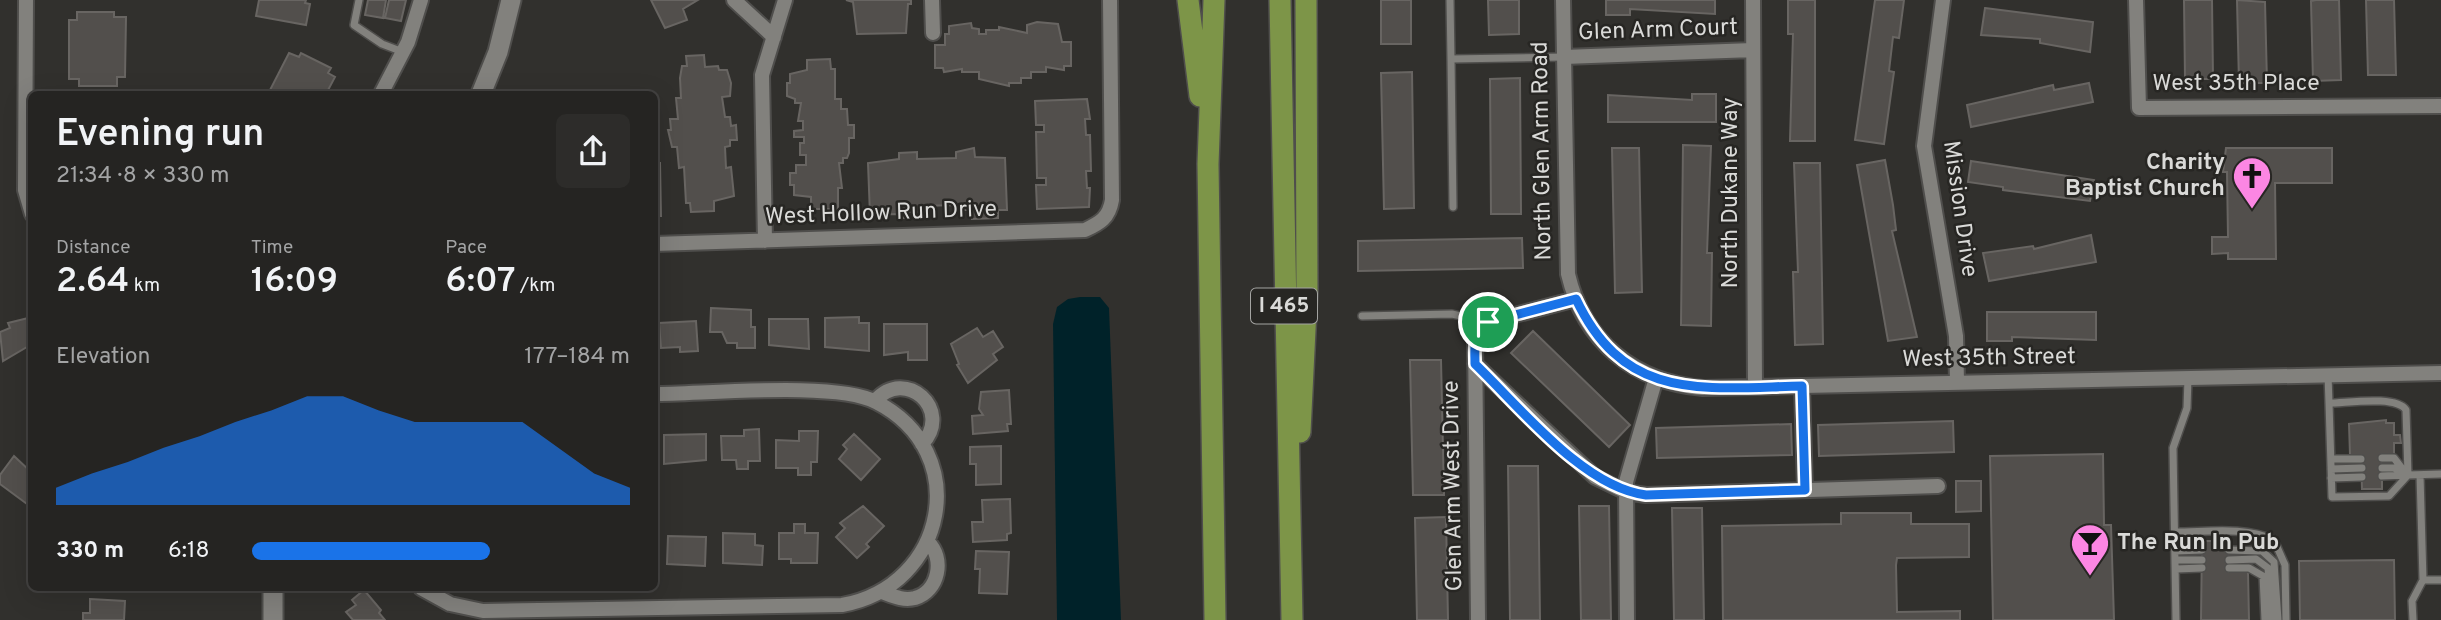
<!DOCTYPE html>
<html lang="en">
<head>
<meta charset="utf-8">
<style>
	:root { --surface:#252422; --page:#2d2c2a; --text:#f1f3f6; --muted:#a3a4a5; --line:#424140; --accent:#1a73e8 }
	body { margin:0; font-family:Overpass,sans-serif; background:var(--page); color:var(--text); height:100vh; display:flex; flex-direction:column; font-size:26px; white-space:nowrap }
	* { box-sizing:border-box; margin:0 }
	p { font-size:23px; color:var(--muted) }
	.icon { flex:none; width:38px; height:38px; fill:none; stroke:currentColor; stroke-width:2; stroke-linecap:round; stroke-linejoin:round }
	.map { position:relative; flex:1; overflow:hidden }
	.panel { position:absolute; left:28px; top:91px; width:630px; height:500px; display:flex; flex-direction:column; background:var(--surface); border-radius:10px; box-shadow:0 7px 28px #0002,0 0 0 2px var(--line) }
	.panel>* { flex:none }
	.pin { position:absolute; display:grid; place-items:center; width:60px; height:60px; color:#fff; margin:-30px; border:4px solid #fff; border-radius:50%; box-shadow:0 2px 7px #0007 }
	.round { display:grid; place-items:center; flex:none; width:74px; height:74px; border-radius:10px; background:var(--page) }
	.headline { display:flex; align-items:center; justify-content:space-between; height:119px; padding:0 28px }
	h1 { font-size:38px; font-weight:600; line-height:52px }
	.figures { display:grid; grid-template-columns:repeat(3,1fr); gap:10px; height:119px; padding:7px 28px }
	.figures div { display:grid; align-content:center }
	.figures b { font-size:35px; font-weight:600 }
	.figures small { font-size:19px; font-weight:400 }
	.figures p { font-size:19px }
	.chart { height:196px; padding:14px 28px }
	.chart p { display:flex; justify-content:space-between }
	.chart svg { width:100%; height:126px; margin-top:7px; fill:var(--accent); opacity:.7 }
	ul { padding:0 28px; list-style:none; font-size:23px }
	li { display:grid; grid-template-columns:112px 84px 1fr; align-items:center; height:52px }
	li i { height:18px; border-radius:9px; background:var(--accent) }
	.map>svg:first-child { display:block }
	.water { fill:#002229 }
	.building { fill:#524f4c; stroke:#686562; stroke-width:2 }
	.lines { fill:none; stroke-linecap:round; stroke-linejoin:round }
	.service-casing { stroke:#4f4e4c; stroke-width:10 }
	.minor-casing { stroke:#4f4e4c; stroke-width:18 }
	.tertiary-casing { stroke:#4f4e4c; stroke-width:23 }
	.motorway-casing { stroke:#4f4e4c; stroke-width:24 }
	.service { stroke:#82817d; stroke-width:7 }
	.minor { stroke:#82817d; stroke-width:14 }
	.tertiary { stroke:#82817d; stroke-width:19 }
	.motorway { stroke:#7d9548; stroke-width:21 }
	.route-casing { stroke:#fff; stroke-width:14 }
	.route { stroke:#1a73e8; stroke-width:9 }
	.labels { text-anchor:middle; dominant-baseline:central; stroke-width:5; stroke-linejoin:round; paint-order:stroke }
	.shield { fill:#272623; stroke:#a4a4a2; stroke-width:2 }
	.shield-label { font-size:21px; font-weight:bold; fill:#dadad8 }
	.street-label { font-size:23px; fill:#dadad8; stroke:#272623 }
	.poi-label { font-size:23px; font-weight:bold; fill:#dadad8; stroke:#272623; text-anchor:end }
</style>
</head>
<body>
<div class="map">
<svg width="2441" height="620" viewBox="0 0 2441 620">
	<rect width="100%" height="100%" fill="#31302d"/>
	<path class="water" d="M1080,297H1100L1109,308L1121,620H1057L1053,324L1057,307L1068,299Z"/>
	<path class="building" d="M259,0H306L305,3L310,4L306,25L256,16Z
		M368,0H386L383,18L365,15Z
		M389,0H406L401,21L385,18Z
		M698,0L683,9L687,20L665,28L651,0Z
		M846,0H911V4H908L906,33L857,34L853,2Z
		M1381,0H1411V44H1381Z
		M1488,0H1519V34L1489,35Z
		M1606,0H1715V14L1630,9V15H1606Z
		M1788,0H1815V141H1790L1793,34H1788Z
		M1875,0H1904L1899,38L1893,37L1889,71L1894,72L1884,144L1855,140Z
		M2184,0H2212L2213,79H2185Z
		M2237,0L2265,2L2267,83H2239Z
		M2316,0H2339L2341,80L2313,81L2311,1Z
		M2366,0H2394L2396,75H2368Z
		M1985,8L2093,22L2090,52L2040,43V39L1981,35Z
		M77,12H114V17H126L125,77H117V86H79V79H69V20H77Z
		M1037,22L1058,24L1062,42H1071V66H1064V70L1046,67V72H1031V78H1021V83H1009V86L979,79V72H962V69L944,72L943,68H935V45H945V34H949V26L971,23L972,28L979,29V34H986V30H999V27L1027,33V25Z
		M289,53L299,57L301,53L331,68L328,73L335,77L326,94H268Z
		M704,55L705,67L718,66L719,70H727L731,83L730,96L722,97L725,117H730L731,126L736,125L737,140H730V146L725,147L726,168L731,167L734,196L714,201V211L691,212L690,203H686L684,167L679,168L677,147H672L668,130H671L670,119H678L676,98H681L680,78L682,66H687L686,56Z
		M830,59L831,69H835V99H841V109H847L848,125H854V138H849V153L847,158H843V163H839L842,188H838V209H811V197L794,195V185H790V173H796V165H806V155H800V143H804V137H794V131L803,130V121H798L801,103H795V99L787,96V83H790V74L807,70V60Z
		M1412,72L1414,208L1384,209L1381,73Z
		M1520,78L1521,214H1491L1490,79Z
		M2089,83L2093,102L1971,127L1967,105L2053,85L2054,90Z
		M1692,94H1716V122H1608V95L1692,100Z
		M1087,99L1090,119H1085L1086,135H1090L1091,171H1086L1087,188H1090L1089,207L1037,209L1036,185H1046V178H1037L1036,132H1044V125H1036L1035,101Z
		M1683,145L1711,146L1707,253H1712L1711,326L1681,325Z
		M974,148L975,157L1005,158L1007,210H998V218L972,219V210H958V205L919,206V212H905L906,218H897V214L870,215L868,163L899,159V153L917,152V159L956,158V152Z
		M1612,148H1639L1642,292L1615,293Z
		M2226,148H2332V183H2275L2276,259H2228V253L2212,254V237H2228L2227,172H2223Z
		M1885,160L1893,205L1896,230L1892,231L1917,337L1888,341L1857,165Z
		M1971,161L2094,180L2090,201L2003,190V187L1968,182Z
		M654,163H660L661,216H654Z
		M1794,163H1820L1823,344L1795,345L1793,272H1798Z
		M2091,235L2096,262L1989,281L1983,253L2033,246L2034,249Z
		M1522,238L1523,268L1358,271V241Z
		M711,308L751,310V327H755V348H737V343H727L722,332H710Z
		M1987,312H2096V340L2012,337V341H1987Z
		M32,317V344L3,361L0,332L10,328L8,323Z
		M859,317V323H869V351L825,347V318Z
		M769,319H808L809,349L769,345Z
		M696,321L698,351L680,352V347L661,348L659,323Z
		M884,324H927V360H908V352L884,355Z
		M977,328L983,337L993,331L1003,347L993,354L997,360L968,383L957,365L959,364L951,344Z
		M1533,331L1630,425L1609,447L1511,353Z
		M1410,360H1441L1444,495H1413Z
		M1009,390L1011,424H1007L1008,431L973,434L972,416L983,415L979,409L981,392Z
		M2386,420V423H2394V435H2400L2401,443H2394V454H2382V489H2362L2361,455H2350L2349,424Z
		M1953,421L1954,452L1819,456L1818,425Z
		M1791,424L1792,455L1657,458L1656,428Z
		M759,429L760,461H748V469H737L736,460H722L721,436H744V430Z
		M799,431H818L817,462H811V475H798V468H776V440L799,441Z
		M706,434V460L664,464V435Z
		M854,434L880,459L861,480L839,459L847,449L843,445Z
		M1001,446V484L976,485V464H970V447Z
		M2103,454L2104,525H2111L2114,620H1993L1990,456Z
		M14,456L32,473V499L27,504L0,484V475Z
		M1508,466H1538L1540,620H1510Z
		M1956,481H1981V511L1956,512Z
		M1010,499L1011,533L1007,534V540L973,542L972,522H983L982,500Z
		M863,506L884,526L866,544L869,547L857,558L836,537L845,528L840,523Z
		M1579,506H1609L1611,620H1581Z
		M1672,508H1702L1704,620H1674Z
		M1841,513H1911V524H1969V557L1897,558L1896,565L1897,612L1960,611V620H1723L1722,526L1841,524Z
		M1446,517L1448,620H1417L1415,518Z
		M794,524H805V533H818L817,563H791V559H779V533H794Z
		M723,533L755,534V545L763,546L762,565L723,563Z
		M668,536L706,537L705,566L667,564Z
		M2202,541H2229V572L2248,571L2249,620H2201Z
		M976,551L1009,552L1007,594L979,593L980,569H975Z
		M2394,560L2395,620H2300L2299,561Z
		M364,590L381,610L379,613L385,620H353L346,612L356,605L352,600Z
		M90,599L125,601L124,620H83V613H90Z"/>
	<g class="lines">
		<g class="service-casing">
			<path id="service" d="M359,0L354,25L382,44L403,52
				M1450,0L1451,59L1564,57
				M1451,59L1453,207
				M1362,316L1452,314L1487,322
				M2328,375L2329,403C2347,403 2396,395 2406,410L2408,475
				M2329,403L2332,497L2389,496L2408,475L2441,474
				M2382,458H2394L2407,475
				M2331,459H2361
				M2382,468H2394L2404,473
				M2331,469L2362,468
				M2382,476L2407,475
				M2331,478L2362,477
				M2175,532C2207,532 2245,526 2274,540L2285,565L2286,620
				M2229,550L2262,551L2274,562L2278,620
				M2175,551L2202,550
				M2175,560H2202
				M2229,560L2256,559L2268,568L2272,620
				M2229,568H2249L2263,576L2265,620
				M2176,569L2202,568
				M2423,580H2441
				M2176,620L2173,448L2187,408L2188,378
				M2413,620L2412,601L2423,580L2420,475"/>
		</g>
		<g class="minor-casing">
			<path id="minor" d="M26,0L25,190L32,214
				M734,0L774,37
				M932,0L933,33
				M1563,0L1568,274C1584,342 1634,382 1703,388L2441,373
				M1753,0L1755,386
				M1943,0L1924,146L1956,336L1957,382
				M2136,0L2139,108L2441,106
				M1564,57L1753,50
				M381,94L408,42L421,0
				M765,241L762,75L785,0
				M654,244L1085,230C1100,223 1109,218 1112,200L1110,0
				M1475,364L1595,477L1626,492L1646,495L1938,486
				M1802,386L1805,490
				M875,401C905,366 954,410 922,444
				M421,588L450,604L483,611L842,605C947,586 974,452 876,402C837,381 704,394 654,394
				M882,592C893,596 903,601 915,598C939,591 945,558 928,542
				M1478,620L1475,338L1480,327L1488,322L1576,299
				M1627,620L1626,482L1656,378"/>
		</g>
		<g class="tertiary-casing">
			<path id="tertiary" d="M481,94L498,52L511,0
				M273,588V620"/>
		</g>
		<g class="motorway-casing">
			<path id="motorway" d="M1188,0L1200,96
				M1214,0L1208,164L1215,620
				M1280,0L1292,620
				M1300,432L1307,289L1306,0"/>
		</g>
		<use href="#service" class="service"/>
		<use href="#minor" class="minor"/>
		<use href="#tertiary" class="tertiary"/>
		<use href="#motorway" class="motorway"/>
	</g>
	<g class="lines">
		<g class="route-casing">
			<path id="route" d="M1576,299C1625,403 1704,388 1802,386L1805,490L1646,495C1583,487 1520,407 1475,364C1475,347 1472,332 1488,322Z"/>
		</g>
		<use href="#route" class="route"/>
	</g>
	<defs>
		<g id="church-pin" transform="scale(2.0125)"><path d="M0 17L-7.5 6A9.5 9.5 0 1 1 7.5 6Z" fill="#fc86e3" stroke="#272623"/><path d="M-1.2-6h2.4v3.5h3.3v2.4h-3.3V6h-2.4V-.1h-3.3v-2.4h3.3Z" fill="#111"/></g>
		<g id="bar-pin" transform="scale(2.0125)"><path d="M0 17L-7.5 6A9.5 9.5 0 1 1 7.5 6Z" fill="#fc86e3" stroke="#272623"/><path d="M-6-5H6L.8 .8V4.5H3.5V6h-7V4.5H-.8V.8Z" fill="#111"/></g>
	</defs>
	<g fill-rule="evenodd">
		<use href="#church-pin" x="2252" y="176"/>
		<use href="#bar-pin" x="2090" y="543"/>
	</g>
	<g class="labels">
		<rect class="shield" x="1251" y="288.5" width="66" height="35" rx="5"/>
		<g class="shield-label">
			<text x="1284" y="306">I 465</text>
		</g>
		<g class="street-label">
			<text transform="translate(1658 31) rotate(-2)">Glen Arm Court</text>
			<text x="2236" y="84">West 35th Place</text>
			<text transform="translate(1543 151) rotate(-91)">North Glen Arm Road</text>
			<text transform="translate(1731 193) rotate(-90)">North Dukane Way</text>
			<text transform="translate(1959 209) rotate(82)">Mission Drive</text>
			<text transform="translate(881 214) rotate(-2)">West Hollow Run Drive</text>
			<text transform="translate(1989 359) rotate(-1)">West 35th Street</text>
			<text transform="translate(1454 486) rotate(-91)">Glen Arm West Drive</text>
		</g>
		<g class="poi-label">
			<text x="2225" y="163">Charity<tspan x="2225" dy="26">Baptist Church</tspan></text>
			<text x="2117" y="543" text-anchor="start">The Run In Pub</text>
		</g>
	</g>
</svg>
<div class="pin" style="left:1488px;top:322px;background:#1e9e55"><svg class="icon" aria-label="arrive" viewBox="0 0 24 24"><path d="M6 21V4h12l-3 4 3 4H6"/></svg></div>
<section class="panel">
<div class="headline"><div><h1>Evening run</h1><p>21:34 · 8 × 330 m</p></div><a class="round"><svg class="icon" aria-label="share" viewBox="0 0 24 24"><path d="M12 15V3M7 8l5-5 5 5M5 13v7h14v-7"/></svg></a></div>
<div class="figures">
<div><p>Distance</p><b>2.64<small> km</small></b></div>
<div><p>Time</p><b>16:09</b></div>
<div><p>Pace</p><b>6:07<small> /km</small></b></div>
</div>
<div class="chart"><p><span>Elevation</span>177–184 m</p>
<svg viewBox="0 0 160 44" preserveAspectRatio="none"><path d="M0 44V38L10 33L20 29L30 24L40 20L50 15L60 11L70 6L80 6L90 11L100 15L110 15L120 15L130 15L140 24L150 33L160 38V44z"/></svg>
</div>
<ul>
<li><b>330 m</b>6:18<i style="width:63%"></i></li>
</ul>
</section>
</div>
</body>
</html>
